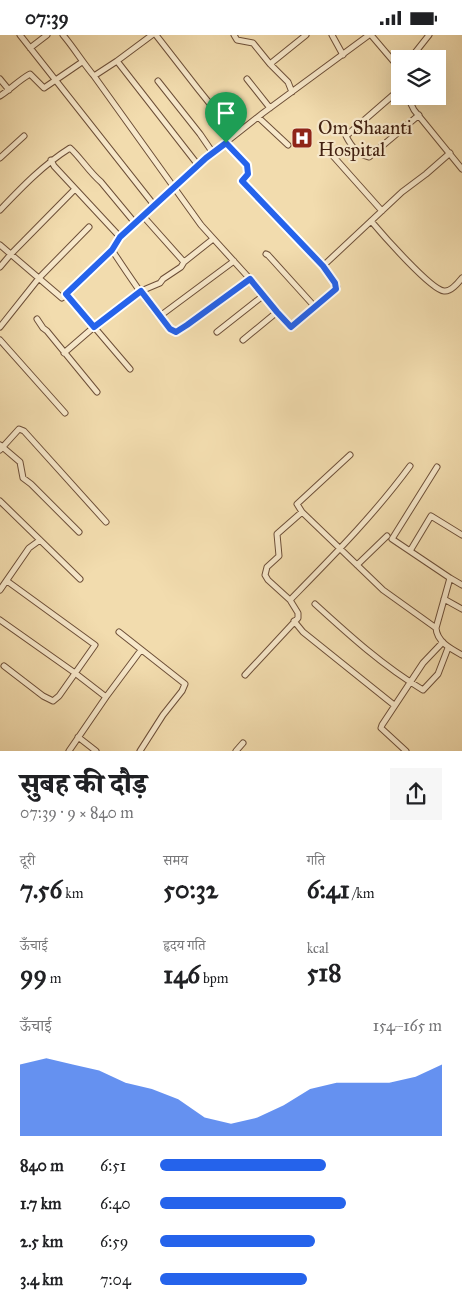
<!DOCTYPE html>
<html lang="hi">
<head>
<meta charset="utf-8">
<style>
	:root { --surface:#fff; --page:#f6f6f6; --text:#202124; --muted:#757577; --accent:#2563eb }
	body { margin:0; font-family:"IM FELL Great Primer","Noto Serif Devanagari",serif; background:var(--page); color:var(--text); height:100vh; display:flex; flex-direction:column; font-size:19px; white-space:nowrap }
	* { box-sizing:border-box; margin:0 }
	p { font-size:16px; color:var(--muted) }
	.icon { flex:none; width:28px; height:28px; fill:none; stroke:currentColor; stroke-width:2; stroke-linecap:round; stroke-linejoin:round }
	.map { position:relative; height:716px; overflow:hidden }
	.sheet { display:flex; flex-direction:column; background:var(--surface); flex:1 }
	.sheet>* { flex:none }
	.buttons { position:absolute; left:391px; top:15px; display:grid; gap:10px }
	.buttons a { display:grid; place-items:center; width:55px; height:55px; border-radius:0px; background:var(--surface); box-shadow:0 5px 20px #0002; font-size:25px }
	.pin { position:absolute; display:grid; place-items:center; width:42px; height:42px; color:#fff; margin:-51px -21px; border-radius:50% 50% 50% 0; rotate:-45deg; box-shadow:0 0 5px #0007 }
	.pin .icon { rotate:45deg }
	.round { display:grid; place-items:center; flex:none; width:52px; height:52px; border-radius:0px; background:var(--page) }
	.summary { display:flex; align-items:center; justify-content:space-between; height:85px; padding:0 20px }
	h1 { font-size:28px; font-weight:800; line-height:38px }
	.stats { display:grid; grid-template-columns:repeat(3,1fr); gap:8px; height:85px; padding:5px 20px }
	.stats div { display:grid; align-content:center }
	.stats b { font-size:25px; font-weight:800 }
	.stats small { font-size:14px; font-weight:400 }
	.stats p { font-size:14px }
	.chart { height:140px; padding:10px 20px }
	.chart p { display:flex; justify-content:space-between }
	.chart svg { width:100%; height:90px; margin-top:5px; fill:var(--accent); opacity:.7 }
	ul { padding:0 20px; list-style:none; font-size:16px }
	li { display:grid; grid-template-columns:80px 60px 1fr; align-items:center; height:38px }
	li i { height:12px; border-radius:6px; background:var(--accent) }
	.status { display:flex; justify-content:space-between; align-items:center; height:35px; padding:0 25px; background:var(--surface); direction:ltr }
	.status svg { height:14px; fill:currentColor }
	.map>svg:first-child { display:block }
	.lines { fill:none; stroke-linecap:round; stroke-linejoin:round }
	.street-casing { stroke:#6d4f38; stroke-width:7 }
	.street { stroke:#f7e8ca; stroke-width:5 }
	.route-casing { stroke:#fff; stroke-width:10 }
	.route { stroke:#2563eb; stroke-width:6 }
	.labels { text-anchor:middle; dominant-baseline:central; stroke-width:4.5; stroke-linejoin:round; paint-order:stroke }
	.poi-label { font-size:19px; fill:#412010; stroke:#f7e8ca; text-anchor:start }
</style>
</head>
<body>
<div class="status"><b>07:39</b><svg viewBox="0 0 49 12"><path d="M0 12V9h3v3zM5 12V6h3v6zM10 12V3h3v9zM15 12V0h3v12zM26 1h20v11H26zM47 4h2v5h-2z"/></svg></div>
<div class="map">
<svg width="462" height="716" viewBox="0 0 462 716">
	<rect width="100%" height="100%" fill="#f2dcae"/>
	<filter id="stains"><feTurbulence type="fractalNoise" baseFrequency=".004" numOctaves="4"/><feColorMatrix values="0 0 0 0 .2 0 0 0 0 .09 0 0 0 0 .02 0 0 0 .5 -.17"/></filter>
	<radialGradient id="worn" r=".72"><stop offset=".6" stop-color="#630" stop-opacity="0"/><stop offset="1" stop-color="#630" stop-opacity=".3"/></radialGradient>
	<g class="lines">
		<g class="street-casing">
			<path id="street" d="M20,0L154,170
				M63,0C74,13 83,28 94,41L201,190L250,244L277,277L291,292L333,257L337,252L323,231L242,146L248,139L247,130L226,107
				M156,0L198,54L235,100
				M234,0L237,5L253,8L270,29L288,47L292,57
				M332,0L343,20
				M371,0L400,34
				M30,13L47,0
				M410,24L429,0
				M117,26L198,130
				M270,29L306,0
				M94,41L117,26L152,0
				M0,44L9,55
				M247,44L270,73
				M158,46L200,99L213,118
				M400,54L346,101C351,111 359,120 369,122L419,80
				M0,61C11,54 19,45 30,39L44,53L82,27
				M407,61L414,75L462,134
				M258,82L288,110
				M333,121L382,176
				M0,123L24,101
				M51,125L54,131L120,202
				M0,175C22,152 43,130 70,113C81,123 89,137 101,147L135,188
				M143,181L184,227
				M371,186C382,199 431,255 444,256C451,257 458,248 462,243
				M0,210L62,263L112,215L120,202L206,123L263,78L369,0
				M112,215C122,230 162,292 175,297L187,290L250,244
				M266,219L268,220L315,272
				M323,231L402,157L426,139L450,118
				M0,232L11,219L75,154
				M66,259L130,334
				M160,281L234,226
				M37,284L43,293L47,296L97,357
				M0,292L39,243L89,192
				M217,297L264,260
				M0,305L65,378
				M243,305L277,277
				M64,318L94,292L141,256L160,248L163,244L181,232L184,227L213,204
				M0,410L20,427L23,443L31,449L79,497
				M0,415L19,394L24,396L106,487
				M350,420L297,469L302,477L383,555L436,593
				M437,432L392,504L450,543L436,593C437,607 451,614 462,620
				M0,466L80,544
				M410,516L431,481L462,500
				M357,530L387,501
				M450,543L462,550
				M0,555L29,513L40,505
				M444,564L462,574
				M290,565C332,522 374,480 410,431
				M315,569C349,600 383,631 423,655L438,639L448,613
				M0,585L75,638L106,662
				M294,586L303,597L394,670
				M119,597L185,649L182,656L163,680L140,716
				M4,631L43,661L53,666L59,661L95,610L7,546
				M245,640L298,583V578L290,565L268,545L265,540L267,532L279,521L277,499L302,477
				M78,702L96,716
				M69,716L106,662L141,615
				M236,716L243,708
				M406,716L381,693L382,690L423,628L443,607"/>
		</g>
		<use href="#street" class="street"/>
	</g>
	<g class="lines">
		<g class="route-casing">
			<path id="route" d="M226,108L247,130L248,139L242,146L323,231L335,248L336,254L291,292L277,277L250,244L187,290L176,297L170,294L141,256L94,292L66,259L112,215L120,202L206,123Z"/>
		</g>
		<use href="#route" class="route"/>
	</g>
	<defs>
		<g id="hospital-square" transform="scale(1.125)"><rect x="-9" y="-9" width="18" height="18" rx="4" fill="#8f2418" stroke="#f7e8ca"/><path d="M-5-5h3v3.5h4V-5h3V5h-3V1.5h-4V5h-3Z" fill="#fff"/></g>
	</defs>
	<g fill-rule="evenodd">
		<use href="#hospital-square" x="302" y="103"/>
	</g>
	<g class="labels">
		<g class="poi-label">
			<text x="318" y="92">Om Shaanti<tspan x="318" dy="22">Hospital</tspan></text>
		</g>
	</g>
	<rect width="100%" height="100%" filter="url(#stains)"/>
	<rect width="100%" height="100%" fill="url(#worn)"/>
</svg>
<div class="buttons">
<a><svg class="icon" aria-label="layers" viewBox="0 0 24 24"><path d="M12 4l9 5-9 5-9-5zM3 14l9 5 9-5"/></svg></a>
</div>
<div class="pin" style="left:226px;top:108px;background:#1e9e55"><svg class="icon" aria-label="arrive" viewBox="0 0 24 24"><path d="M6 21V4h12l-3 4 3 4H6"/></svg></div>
</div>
<section class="sheet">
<div class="summary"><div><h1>सुबह की दौड़</h1><p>07:39 · 9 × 840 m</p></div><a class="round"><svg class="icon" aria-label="share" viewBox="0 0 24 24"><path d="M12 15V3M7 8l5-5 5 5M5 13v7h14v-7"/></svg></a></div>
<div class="stats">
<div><p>दूरी</p><b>7.56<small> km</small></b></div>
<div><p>समय</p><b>50:32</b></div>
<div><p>गति</p><b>6:41<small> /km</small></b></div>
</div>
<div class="stats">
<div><p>ऊँचाई</p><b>99<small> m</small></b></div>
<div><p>हृदय गति</p><b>146<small> bpm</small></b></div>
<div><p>kcal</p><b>518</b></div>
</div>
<div class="chart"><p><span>ऊँचाई</span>154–165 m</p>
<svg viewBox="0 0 160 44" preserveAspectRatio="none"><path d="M0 44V9L10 6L20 9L30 12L40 18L50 21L60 26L70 35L80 38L90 35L100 29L110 21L120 18L130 18L140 18L150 15L160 9V44z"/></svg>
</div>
<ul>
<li><b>840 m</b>6:51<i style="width:59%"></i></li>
<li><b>1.7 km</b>6:40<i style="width:66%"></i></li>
<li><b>2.5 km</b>6:59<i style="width:55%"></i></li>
<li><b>3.4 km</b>7:04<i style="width:52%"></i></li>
</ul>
</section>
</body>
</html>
